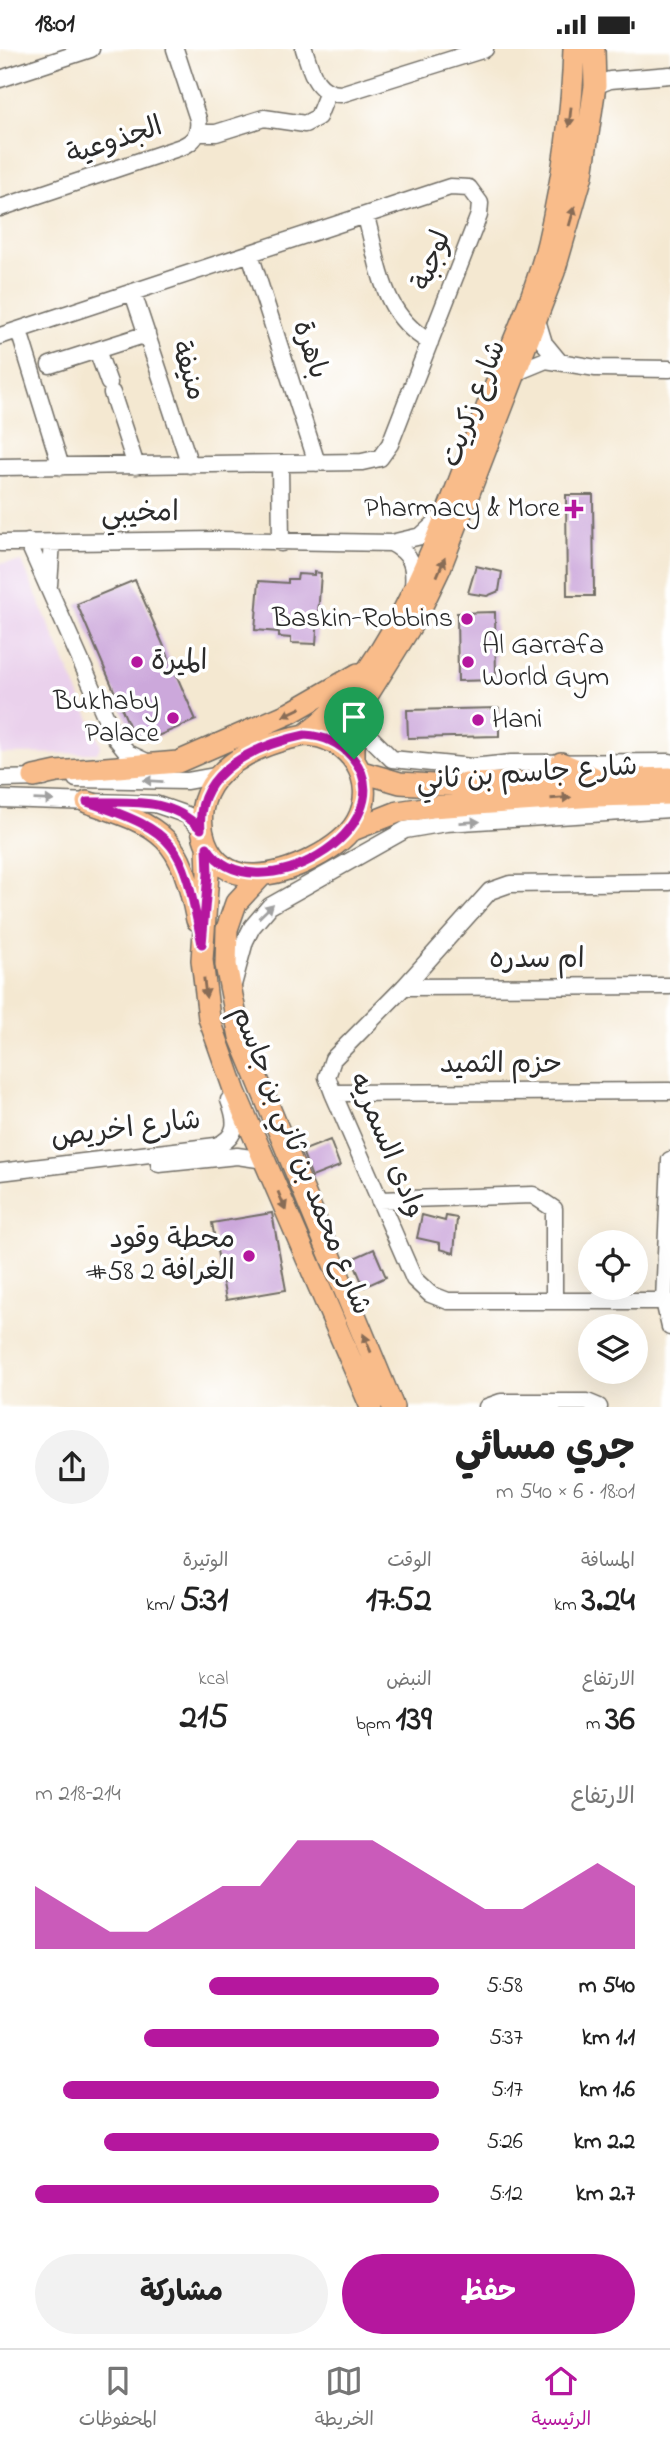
<!DOCTYPE html>
<html lang="ar">
<head>
<meta charset="utf-8">
<style>
	:root { --surface:#fff; --page:#f2f2f2; --text:#222; --muted:#767676; --line:#e0e0e0; --accent:#b5179e }
	body { margin:0; font-family:"Indie Flower","Playpen Sans Arabic",sans-serif; background:var(--page); color:var(--text); direction:rtl; height:100vh; display:flex; flex-direction:column; font-size:26px; white-space:nowrap }
	* { box-sizing:border-box; margin:0 }
	p { font-size:23px; color:var(--muted) }
	.icon { flex:none; width:38px; height:38px; fill:none; stroke:currentColor; stroke-width:2; stroke-linecap:round; stroke-linejoin:round }
	.map { position:relative; height:1358px; overflow:hidden; direction:ltr }
	.panel { display:flex; flex-direction:column; background:var(--surface); flex:1 }
	.panel>* { flex:none }
	.tools { position:absolute; left:578px; top:1181px; display:grid; gap:14px }
	.tools a { display:grid; place-items:center; width:70px; height:70px; border-radius:50%; background:var(--surface); box-shadow:0 7px 28px #0002; font-size:35px }
	.pin { position:absolute; display:grid; place-items:center; width:60px; height:60px; color:#fff; margin:-72px -30px; border-radius:50% 50% 50% 0; rotate:-45deg; box-shadow:0 0 7px #0007 }
	.pin .icon { rotate:45deg }
	.round { display:grid; place-items:center; flex:none; width:74px; height:74px; border-radius:37px; background:var(--page) }
	.overview { display:flex; align-items:center; justify-content:space-between; height:119px; padding:0 35px }
	h1 { font-size:38px; font-weight:700; line-height:52px }
	.stats { display:grid; grid-template-columns:repeat(3,1fr); gap:10px; height:119px; padding:7px 35px }
	.stats div { display:grid; align-content:center }
	.stats b { font-size:35px; font-weight:700 }
	.stats small { font-size:19px; font-weight:400 }
	.stats p { font-size:19px }
	.chart { height:196px; padding:14px 35px }
	.chart p { display:flex; justify-content:space-between }
	.chart svg { width:100%; height:126px; margin-top:7px; fill:var(--accent); opacity:.7 }
	.primary-button { display:flex; gap:14px; margin-top:auto; padding:14px 35px }
	.primary-button a { flex:1; height:80px; border-radius:42px; background:var(--accent); color:#fff; font-size:28px; font-weight:700; line-height:80px; text-align:center }
	.primary-button a+a { background:var(--page); color:var(--text) }
	ul { padding:0 35px; list-style:none; font-size:23px }
	li { display:grid; grid-template-columns:112px 84px 1fr; align-items:center; height:52px }
	li i { height:18px; border-radius:9px; background:var(--accent) }
	.status { display:flex; justify-content:space-between; align-items:center; height:49px; padding:0 35px; background:var(--surface); direction:ltr }
	.status svg { height:19px; fill:currentColor }
	.tabs { display:flex; justify-content:space-around; align-items:center; height:98px; border-top:2px solid var(--line); background:var(--surface); font-size:19px; color:var(--muted) }
	.tabs a { display:grid; justify-items:center; gap:4px }
	.tabs .selected { color:var(--accent) }
	.map>svg:first-child { display:block }
	.built { fill:#ead1ec }
	.building { fill:#cca8db }
	.lines { fill:none; stroke-linecap:round; stroke-linejoin:round }
	.minor-casing { stroke:#716d65; stroke-width:19 }
	.major-casing { stroke:#716d65; stroke-width:24 }
	.minor { stroke:#fff; stroke-width:16 }
	.major { stroke:#f9bc8a; stroke-width:21 }
	.oneway { fill:#886c56 }
	.oneway2 { fill:#a0a0a0 }
	.route-casing { stroke:#fff; stroke-width:14 }
	.route { stroke:#b5179e; stroke-width:9 }
	.poi-dot { fill:#b5179e; stroke:#fff; stroke-width:2.5 }
	.labels { text-anchor:middle; dominant-baseline:central; stroke-width:7; stroke-linejoin:round; paint-order:stroke }
	.street-label { font-size:28px; fill:#2b2b2b; stroke:#fff }
	.poi-label { font-size:28px; fill:#2b2b2b; stroke:#fff; text-anchor:end }
</style>
</head>
<body>
<div class="status"><b>18:01</b><svg viewBox="0 0 49 12"><path d="M0 12V9h3v3zM5 12V6h3v6zM10 12V3h3v9zM15 12V0h3v12zM26 1h20v11H26zM47 4h2v5h-2z"/></svg></div>
<div class="map">
<svg width="670" height="1358" viewBox="0 0 670 1358">
	<rect width="100%" height="100%" fill="#fff"/>
	<filter id="ink" filterUnits="userSpaceOnUse"><feTurbulence type="fractalNoise" baseFrequency=".0143" numOctaves="2"/><feDisplacementMap in="SourceGraphic" scale="14" xChannelSelector="R" yChannelSelector="G"/><feConvolveMatrix kernelMatrix="1 2 1 2 8 2 1 2 1" color-interpolation-filters="sRGB"/></filter>
	<filter id="wash" filterUnits="userSpaceOnUse"><feTurbulence type="fractalNoise" baseFrequency=".00686" numOctaves="4" result="noise"/><feDisplacementMap in="SourceGraphic" scale="28" xChannelSelector="R" yChannelSelector="G"/><feGaussianBlur stdDeviation="1.57" result="paint"/><feColorMatrix in="noise" values="0 0 0 0 0 0 0 0 0 0 0 0 0 0 0 0 0 1.4 0 .05"/><feComposite in="paint" operator="in"/></filter>
	<g filter="url(#wash)">
		<rect width="100%" height="100%" fill="#f4e8d1"/>
		<path class="built" d="M22,513L101,696L97,704L0,705V514Z"/>
		<g id="blocks">
			<path class="building" d="M566,446H593L594,547H567Z
				M476,517L502,523L499,542L487,547L468,544Z
				M314,523L321,524L316,595L291,594V589L279,588V583L255,581L259,532L288,534V530H297L298,525L314,526Z
				M135,531L196,671L148,691L133,686L77,555Z
				M495,563L496,631L458,632L457,564Z
				M499,659V687L408,689L407,661Z
				M330,1091L340,1117L312,1128L302,1102Z
				M272,1164L286,1241L226,1251L212,1174Z
				M422,1166L445,1172L446,1167L457,1169L454,1204L440,1200V1194L417,1189Z
				M374,1200L386,1228L364,1238L352,1210Z"/>
		</g>
	</g>
	<g filter="url(#ink)">
		<use href="#blocks" fill-opacity="0" stroke="#716d65" stroke-width="2"/>
		<g class="lines">
			<g class="minor-casing">
				<path id="minor" d="M304,0C311,21 315,45 341,45L485,0
					M0,30L91,0
					M595,37L610,31L670,26
					M197,84H216L264,69L305,75L318,68L328,43
					M0,159L181,98C194,93 200,84 198,70L175,0
					M366,168C380,218 381,265 430,293
					M250,205L317,414
					M133,244L190,416
					M537,271L544,294L558,311
					M19,282L61,418
					M0,287L450,138L469,139L480,154L479,166L390,395L380,409L362,413L0,418
					M97,301L109,334
					M50,316L147,285
					M517,323L546,311L596,319L670,320
					M112,344L136,417
					M280,415L281,494
					M28,493L114,687L128,704L151,715
					M0,494L217,491L391,494L421,487L443,467
					M391,494C411,504 415,516 413,538
					M49,536L52,493
					M361,660L367,685L392,710L472,718L511,714L670,713
					M0,730L44,729
					M76,730L187,732L220,726
					M0,750L155,755L187,766L201,780
					M233,936L245,892L252,878L270,857L405,781L446,774L670,760
					M404,938L670,937
					M333,1044L670,1042
					M670,1111L664,1252L670,1278
					M159,1115L237,1107L265,1111
					M0,1123L216,1097C239,1088 237,1071 229,1051
					M379,1151L533,1146L554,1160V1250
					M664,1252H448L430,1245L414,1230L333,1044L327,1028L333,1010L404,938L490,842L510,835L670,833
					M487,1358L501,1353H587L599,1358"/>
			</g>
			<g class="major-casing">
				<path id="major" d="M305,686C400,619 448,458 489,353C509,301 535,248 548,194C563,129 572,66 574,0
					M305,686C349,687 379,732 357,772C341,801 288,825 256,826C204,829 186,766 216,730C237,705 273,692 305,686Z
					M354,710V681L360,658L417,567L440,519L554,223L582,126L595,37L594,0
					M561,714L593,728
					M362,723L400,734L433,736L670,729
					M34,728L57,723L178,713L290,664L358,625
					M87,753C166,779 180,788 197,871
					M350,782L398,763L431,758L595,747L670,745
					M207,798L208,825L202,911L209,969L235,1043L371,1358
					M262,826L236,854L227,880L226,916L240,988L393,1358"/>
			</g>
			<use href="#minor" class="minor"/>
			<use href="#major" class="major"/>
		</g>
		<defs><path id="oneway-solid" d="M-6-.8H1V-3.2L6.5 0L1 3.2V.8H-6Z" transform="scale(1.75)"/></defs>
		<g class="oneway">
			<use href="#oneway-solid" transform="translate(570 68) rotate(96)"/>
			<use href="#oneway-solid" transform="translate(572 167) rotate(-74)"/>
			<use href="#oneway-solid" transform="translate(441 518) rotate(-67)"/>
			<use href="#oneway-solid" transform="translate(292 663) rotate(154)"/>
			<use href="#oneway-solid" transform="translate(561 749) rotate(-4)"/>
			<use href="#oneway-solid" transform="translate(205 939) rotate(83)"/>
			<use href="#oneway-solid" transform="translate(282 1152) rotate(67)"/>
			<use href="#oneway-solid" transform="translate(367 1294) rotate(-113)"/>
		</g>
		<g class="oneway2">
			<use href="#oneway-solid" transform="translate(153 732) rotate(-177)"/>
			<use href="#oneway-solid" transform="translate(44 751) rotate(2)"/>
			<use href="#oneway-solid" transform="translate(470 773) rotate(-3)"/>
			<use href="#oneway-solid" transform="translate(266 862) rotate(-44)"/>
		</g>
	</g>
	<g class="lines" filter="url(#ink)">
		<g class="route-casing">
			<path id="route" d="M305,686C323,687 340,694 352,708C410,778 253,870 207,798L208,825L202,895C182,799 184,785 87,753C131,754 168,747 201,780C195,722 257,696 305,686Z"/>
		</g>
		<use href="#route" class="route"/>
	</g>
	<g class="poi-dot">
		<path d="M570.5 449.5h7v7h7v7h-7v7h-7v-7h-7v-7h7z"/>
		<circle cx="467" cy="570" r="7"/>
		<circle cx="137" cy="613" r="7"/>
		<circle cx="468" cy="613" r="7"/>
		<circle cx="173" cy="669" r="7"/>
		<circle cx="478" cy="671" r="7"/>
		<circle cx="249" cy="1207" r="7"/>
	</g>
	<g class="labels">
		<g class="street-label">
			<text transform="translate(115 93) rotate(-18)">الجذوعية</text>
			<text transform="translate(433 212) rotate(-69)">لوجبة</text>
			<text transform="translate(309 301) rotate(72)">باهرة</text>
			<text transform="translate(187 322) rotate(72)">منيفة</text>
			<text transform="translate(475 355) rotate(-69)">شارع زكريت</text>
			<text transform="translate(140 465) rotate(-1)">امخيبي</text>
			<text transform="translate(527 726) rotate(-4)">شارع جاسم بن ثاني</text>
			<text x="537" y="911">ام سدره</text>
			<text x="501" y="1016">حزم الثميد</text>
			<text transform="translate(126 1081) rotate(-7)">شارع اخريص</text>
			<text transform="translate(386 1097) rotate(67)">وادى السمريه</text>
			<text transform="translate(300 1112) rotate(68)">شارع محمد بن ثاني بن جاسم</text>
		</g>
		<g class="poi-label">
			<text x="560" y="460">Pharmacy &amp; More</text>
			<text x="453" y="570">Baskin-Robbins</text>
			<text x="482" y="597" text-anchor="start">Al Garrafa<tspan x="482" dy="32">World Gym</tspan></text>
			<text x="151" y="613" text-anchor="start">الميرة</text>
			<text x="159" y="653">Bukhaby<tspan x="159" dy="32">Palace</tspan></text>
			<text x="492" y="671" text-anchor="start">Hani</text>
			<text x="235" y="1191">محطة وقود<tspan x="235" dy="32">#58 الغرافة 2</tspan></text>
		</g>
	</g>
</svg>
<div class="tools">
<a><svg class="icon" aria-label="locate" viewBox="0 0 24 24"><circle cx="12" cy="12" r="6"/><path d="M12 2v4M12 18v4M2 12h4M18 12h4"/></svg></a>
<a><svg class="icon" aria-label="layers" viewBox="0 0 24 24"><path d="M12 4l9 5-9 5-9-5zM3 14l9 5 9-5"/></svg></a>
</div>
<div class="pin" style="left:354px;top:710px;background:#1e9e55"><svg class="icon" aria-label="arrive" viewBox="0 0 24 24"><path d="M6 21V4h12l-3 4 3 4H6"/></svg></div>
</div>
<section class="panel">
<div class="overview"><div><h1>جري مسائي</h1><p>18:01 · 6 × 540 m</p></div><a class="round"><svg class="icon" aria-label="share" viewBox="0 0 24 24"><path d="M12 15V3M7 8l5-5 5 5M5 13v7h14v-7"/></svg></a></div>
<div class="stats">
<div><p>المسافة</p><b>3.24<small> km</small></b></div>
<div><p>الوقت</p><b>17:52</b></div>
<div><p>الوتيرة</p><b>5:31<small> /km</small></b></div>
</div>
<div class="stats">
<div><p>الارتفاع</p><b>36<small> m</small></b></div>
<div><p>النبض</p><b>139<small> bpm</small></b></div>
<div><p>kcal</p><b>215</b></div>
</div>
<div class="chart"><p><span>الارتفاع</span>214–218 m</p>
<svg viewBox="0 0 160 44" preserveAspectRatio="none"><path d="M0 44V22L10 30L20 38L30 38L40 30L50 22L60 22L70 6L80 6L90 6L100 14L110 22L120 30L130 30L140 22L150 14L160 22V44z"/></svg>
</div>
<ul>
<li><b>540 m</b>5:58<i style="width:57%"></i></li>
<li><b>1.1 km</b>5:37<i style="width:73%"></i></li>
<li><b>1.6 km</b>5:17<i style="width:93%"></i></li>
<li><b>2.2 km</b>5:26<i style="width:83%"></i></li>
<li><b>2.7 km</b>5:12<i style="width:100%"></i></li>
</ul>
<div class="primary-button"><a>حفظ</a><a>مشاركة</a></div>
</section>
<nav class="tabs">
<a class="selected"><svg class="icon" aria-label="home" viewBox="0 0 24 24"><path d="M3 11l9-7 9 7M6 9v11h12V9"/></svg>الرئيسية</a>
<a><svg class="icon" aria-label="map" viewBox="0 0 24 24"><path d="M3 6l6-2 6 2 6-2v14l-6 2-6-2-6 2zM9 4v14M15 6v14"/></svg>الخريطة</a>
<a><svg class="icon" aria-label="saved" viewBox="0 0 24 24"><path d="M7 4h10v16l-5-4-5 4z"/></svg>المحفوظات</a>
</nav>
</body>
</html>
